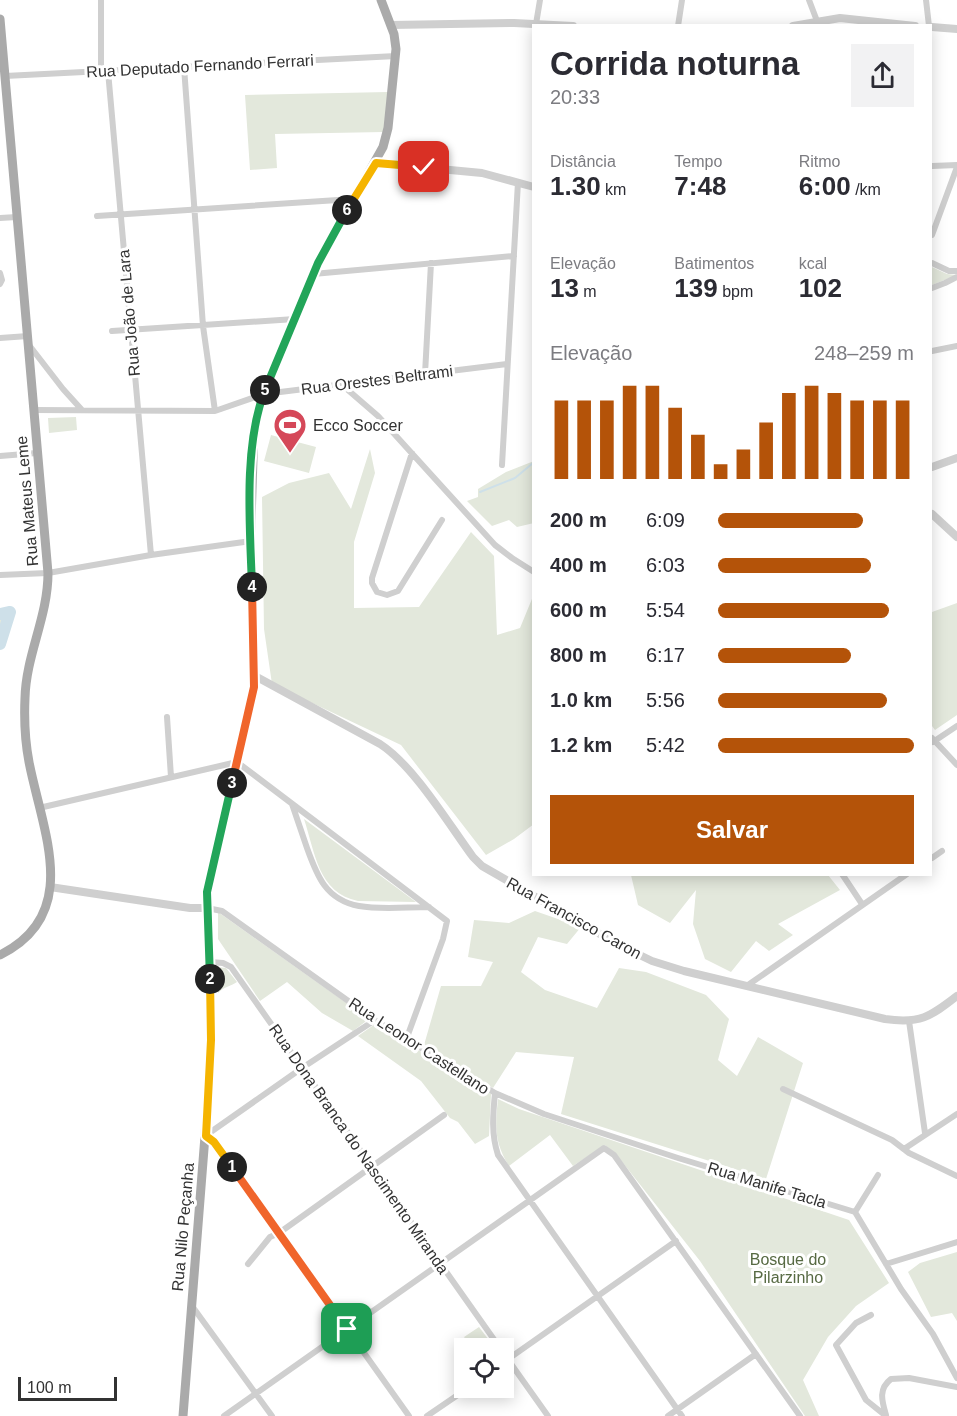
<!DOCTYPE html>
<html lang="pt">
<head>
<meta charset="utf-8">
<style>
	:root { --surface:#fff; --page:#f2f2f3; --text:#2b2b33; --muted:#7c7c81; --accent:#b45309 }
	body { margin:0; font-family:Arial,sans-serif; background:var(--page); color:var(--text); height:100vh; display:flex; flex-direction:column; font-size:22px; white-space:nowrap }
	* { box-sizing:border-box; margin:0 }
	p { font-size:20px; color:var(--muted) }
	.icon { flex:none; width:33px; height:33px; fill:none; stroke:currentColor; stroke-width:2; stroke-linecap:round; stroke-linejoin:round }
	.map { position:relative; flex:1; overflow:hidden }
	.sheet { position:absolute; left:532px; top:24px; width:400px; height:852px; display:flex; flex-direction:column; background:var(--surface); border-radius:0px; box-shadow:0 3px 15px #0003 }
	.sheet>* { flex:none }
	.fabs { position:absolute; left:454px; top:1338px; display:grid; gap:12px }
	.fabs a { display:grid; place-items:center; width:60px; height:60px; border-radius:0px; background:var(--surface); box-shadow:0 3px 15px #0003; font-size:30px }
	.scale { position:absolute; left:18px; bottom:15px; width:99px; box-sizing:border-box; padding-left:6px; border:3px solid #323232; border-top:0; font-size:16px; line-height:21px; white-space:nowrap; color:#323232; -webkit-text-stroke:4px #fff; paint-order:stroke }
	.pin { position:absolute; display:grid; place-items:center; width:51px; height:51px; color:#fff; margin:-26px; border-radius:12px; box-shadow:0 3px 9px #0006 }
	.km { position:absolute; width:30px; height:30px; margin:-15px; border-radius:50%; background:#222; color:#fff; font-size:16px; line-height:30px; text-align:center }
	.round { display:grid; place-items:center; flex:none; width:63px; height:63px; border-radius:0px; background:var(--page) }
	.summary { display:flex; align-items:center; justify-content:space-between; height:102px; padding:0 18px }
	h1 { font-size:33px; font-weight:800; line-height:45px }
	.stats { display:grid; grid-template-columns:repeat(3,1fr); gap:9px; height:102px; padding:6px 18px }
	.stats div { display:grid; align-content:center }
	.stats b { font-size:26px; font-weight:800 }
	.stats small { font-size:16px; font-weight:400 }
	.stats p { font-size:16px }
	.chart { height:168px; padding:12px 18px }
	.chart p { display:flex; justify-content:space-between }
	.chart svg { width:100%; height:108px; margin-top:6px; stroke:var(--accent); stroke-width:6 }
	.cta { display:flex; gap:12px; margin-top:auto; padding:12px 18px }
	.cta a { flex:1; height:69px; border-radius:0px; background:var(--accent); color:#fff; font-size:24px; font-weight:800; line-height:69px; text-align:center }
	ul { padding:0 18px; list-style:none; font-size:20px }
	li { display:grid; grid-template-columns:96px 72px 1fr; align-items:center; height:45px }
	li i { height:15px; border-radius:8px; background:var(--accent) }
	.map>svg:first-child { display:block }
	.green { fill:#e3e8dc }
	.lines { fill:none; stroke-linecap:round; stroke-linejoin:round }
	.stream { stroke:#cee0e9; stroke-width:2 }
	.river { stroke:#cee0e9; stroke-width:12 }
	.minor { stroke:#cfcfcf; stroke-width:6 }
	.tertiary { stroke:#cfcfcf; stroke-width:8 }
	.primary { stroke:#aaa; stroke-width:9 }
	.split-1-casing { stroke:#fff; stroke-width:12 }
	.split-2-casing { stroke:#fff; stroke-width:12 }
	.split-3-casing { stroke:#fff; stroke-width:12 }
	.split-4-casing { stroke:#fff; stroke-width:12 }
	.split-5-casing { stroke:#fff; stroke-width:12 }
	.split-6-casing { stroke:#fff; stroke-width:12 }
	.split-7-casing { stroke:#fff; stroke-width:12 }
	.split-1 { stroke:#f0652b; stroke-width:8 }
	.split-2 { stroke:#f5b400; stroke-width:8 }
	.split-3 { stroke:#22a559; stroke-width:8 }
	.split-4 { stroke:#f0652b; stroke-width:8 }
	.split-5 { stroke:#22a559; stroke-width:8 }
	.split-6 { stroke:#22a559; stroke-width:8 }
	.split-7 { stroke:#f5b400; stroke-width:8 }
	.labels { text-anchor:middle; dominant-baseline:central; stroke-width:6; stroke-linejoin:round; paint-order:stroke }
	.street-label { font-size:16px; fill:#323232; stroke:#fff }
	.poi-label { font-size:16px; fill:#323232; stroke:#fff; text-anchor:start }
	.park-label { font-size:16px; fill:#576a43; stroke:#fff }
</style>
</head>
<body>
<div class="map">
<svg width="957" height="1416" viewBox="0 0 957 1416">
	<rect width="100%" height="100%" fill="#fff"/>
	<path class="green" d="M388,92L384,132L275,134L277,168L250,170L245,95Z
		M932,267L947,274L957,275L932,285Z
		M76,417L77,430L49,433L48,418Z
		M271,435L316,447L309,473L264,461Z
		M370,449L375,473L354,542V608L419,607L471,532L494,556L497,635L520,628L534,594V824L514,839L486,855L401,745L272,684L264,629L262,497L289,483L329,473L351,509Z
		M534,461V523L517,527L509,520L492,526L467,501L478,497V489L506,472Z
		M957,603V715L935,730L932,726V612Z
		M0,610H13L0,648Z
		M304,819L416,902L358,901C318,893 315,852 304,819Z
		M631,875H828L840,890L778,924L793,935L769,951L756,941L731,972L705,959L693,924L696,890L670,923L638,905Z
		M535,911L581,927L567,944L538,937L521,972L545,990L597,1008L619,968L646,972L706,995L729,1019L718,1060L737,1076L758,1037L803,1063L766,1179L561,1114L574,1057L516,1052L493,1088L424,1045L441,986H481L493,962L468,957L474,920L509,923Z
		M218,912L369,1019L353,1031L322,1013L287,982L260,1001L218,939Z
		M217,967L226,968L237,982C230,987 225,986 218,993Z
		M375,1024L491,1094L489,1136L475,1144L458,1122L450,1118L421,1081L358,1036Z
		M498,1099L519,1109L849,1220L889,1283L856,1306L828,1337L803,1380L819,1416H805L700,1261L616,1154L605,1145L573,1166L550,1135L509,1166C494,1142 495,1126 498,1099Z
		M957,1252V1321L952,1313L931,1317L908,1272L920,1263Z
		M479,1327L495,1348H472L464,1337Z"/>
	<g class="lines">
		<path class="stream" d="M480,492L515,478L533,463L534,459"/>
		<path class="river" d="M0,614L10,612L0,644"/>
		<path class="minor" d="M101,0V71
			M809,0L817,21
			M926,0L929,26
			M536,24L540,0
			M678,26L682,0
			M184,67L203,326L215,411
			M108,71L151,555
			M5,76L396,56
			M932,166L957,165
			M97,216L353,199
			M0,218L17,217
			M932,235L957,167
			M932,263L949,271H957
			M0,273L2,280L0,284
			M313,274L514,256
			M932,288L945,283L957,277
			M112,331L295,319
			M0,338L28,336
			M29,345L63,389L82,410
			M932,351L957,346
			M425,374L431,263
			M341,384L378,416L495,545L512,558L534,572
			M34,410L215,411L264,394L507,364
			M412,453L372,578V583L377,592L387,595L398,591L442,520
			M0,456L37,453
			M502,465L518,182
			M0,575L48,573L151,555L251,541
			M167,717L171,777
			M932,738L957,765
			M933,742L957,726
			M292,804C297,819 302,833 307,848C317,876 326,900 359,906C381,910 406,907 429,907
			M39,808L237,762L447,921L443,939L406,1040
			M932,858L942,851
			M842,874L862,904
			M207,908L222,911L375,1020L495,1093C493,1114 491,1134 498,1155L682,1416
			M210,962L223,963L231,967L500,1348
			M748,985L907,874
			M375,1020L302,1068L205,1136L216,1145L409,1416
			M909,1021L925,1133
			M783,1089L892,1140L909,1153L957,1176
			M495,1093L544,1114L678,1158L855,1212L901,1289L933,1334L957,1378
			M904,1149L957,1114
			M855,1212L878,1175
			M248,1264L270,1237L279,1233L444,1115
			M886,1264L957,1242
			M192,1306L272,1416
			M871,1315L856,1323L836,1345L866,1400L886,1416
			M504,1354L548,1416
			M504,1362L676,1241
			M886,1415C882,1401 878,1389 891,1379L909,1378L957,1387
			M224,1416L604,1148L614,1155L800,1416
			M427,1416L468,1388
			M668,1416L756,1354"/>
		<path class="tertiary" d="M391,25L514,23L573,26
			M793,26L840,18L915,26
			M932,27L957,29
			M376,163L482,173L534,187
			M932,467L957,458
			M932,514L957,537
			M255,676L380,744C414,766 448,823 473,857L482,866L619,945L652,961L684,971L885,1019C920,1024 930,1017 957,996
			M50,887L190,908H207"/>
		<path class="primary" d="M0,19L48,573C48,617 26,655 25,698C24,720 25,741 29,762C42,830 83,914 0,955
			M183,1416L205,1136L211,1040L207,892L254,687L251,521L254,428L264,394L318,263L383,147L388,128L396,49L394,34L381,0"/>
	</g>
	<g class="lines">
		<g class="split-1-casing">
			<path id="split-1" d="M232,1167L347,1329"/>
		</g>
		<g class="split-2-casing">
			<path id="split-2" d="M210,979L211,1040L206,1136L214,1142L232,1167"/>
		</g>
		<g class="split-3-casing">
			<path id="split-3" d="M210,979L207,892L232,783"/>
		</g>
		<g class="split-4-casing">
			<path id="split-4" d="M232,783L254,687L252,587"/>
		</g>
		<g class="split-5-casing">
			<path id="split-5" d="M252,587C250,527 243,446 265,390"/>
		</g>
		<g class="split-6-casing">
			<path id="split-6" d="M265,390L318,263L347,210"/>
		</g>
		<g class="split-7-casing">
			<path id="split-7" d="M347,210L376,163L424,167"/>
		</g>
		<use href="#split-1" class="split-1"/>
		<use href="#split-2" class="split-2"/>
		<use href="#split-3" class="split-3"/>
		<use href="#split-4" class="split-4"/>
		<use href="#split-5" class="split-5"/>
		<use href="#split-6" class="split-6"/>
		<use href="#split-7" class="split-7"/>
	</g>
	<defs>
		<g id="stadium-pin" transform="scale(1.725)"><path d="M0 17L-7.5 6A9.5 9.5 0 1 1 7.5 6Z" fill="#d54859" stroke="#fff"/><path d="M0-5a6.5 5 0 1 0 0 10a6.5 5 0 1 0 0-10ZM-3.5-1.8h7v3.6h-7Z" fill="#fff"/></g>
	</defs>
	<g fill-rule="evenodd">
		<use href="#stadium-pin" x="290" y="425"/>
	</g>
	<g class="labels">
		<g class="street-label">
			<text transform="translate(200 66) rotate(-3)">Rua Deputado Fernando Ferrari</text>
			<text transform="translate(129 313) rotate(-95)">Rua João de Lara</text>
			<text transform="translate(377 380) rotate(-7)">Rua Orestes Beltrami</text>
			<text transform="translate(27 501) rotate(-95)">Rua Mateus Leme</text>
			<text transform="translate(574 918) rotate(29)">Rua Francisco Caron</text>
			<text transform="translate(419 1046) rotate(33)">Rua Leonor Castellano</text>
			<text transform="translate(359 1149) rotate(55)">Rua Dona Branca do Nascimento Miranda</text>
			<text transform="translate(767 1185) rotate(17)">Rua Manife Tacla</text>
			<text transform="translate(183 1227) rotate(-85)">Rua Nilo Peçanha</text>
		</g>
		<g class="poi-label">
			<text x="313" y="425">Ecco Soccer</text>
		</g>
		<g class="park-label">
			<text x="788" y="1259">Bosque do<tspan x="788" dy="18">Pilarzinho</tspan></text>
		</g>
	</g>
</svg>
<div class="fabs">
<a><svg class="icon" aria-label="locate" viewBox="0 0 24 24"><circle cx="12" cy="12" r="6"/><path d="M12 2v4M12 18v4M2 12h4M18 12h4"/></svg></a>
</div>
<div class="scale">100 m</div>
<div class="pin" style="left:347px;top:1329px;background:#1e9e55"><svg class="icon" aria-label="arrive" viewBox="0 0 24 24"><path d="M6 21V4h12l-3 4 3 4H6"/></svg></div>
<div class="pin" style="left:424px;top:167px;background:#d93025"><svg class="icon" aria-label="check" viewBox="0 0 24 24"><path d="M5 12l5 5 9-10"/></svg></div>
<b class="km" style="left:232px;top:1167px">1</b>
<b class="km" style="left:210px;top:979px">2</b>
<b class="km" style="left:232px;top:783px">3</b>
<b class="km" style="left:252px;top:587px">4</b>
<b class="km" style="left:265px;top:390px">5</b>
<b class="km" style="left:347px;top:210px">6</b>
<section class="sheet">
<div class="summary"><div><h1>Corrida noturna</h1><p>20:33</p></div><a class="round"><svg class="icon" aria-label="share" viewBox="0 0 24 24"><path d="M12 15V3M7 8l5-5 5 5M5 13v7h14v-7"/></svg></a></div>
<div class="stats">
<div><p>Distância</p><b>1.30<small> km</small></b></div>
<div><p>Tempo</p><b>7:48</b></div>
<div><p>Ritmo</p><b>6:00<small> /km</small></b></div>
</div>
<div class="stats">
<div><p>Elevação</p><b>13<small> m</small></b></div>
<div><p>Batimentos</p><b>139<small> bpm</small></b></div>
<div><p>kcal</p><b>102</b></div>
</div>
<div class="chart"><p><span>Elevação</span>248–259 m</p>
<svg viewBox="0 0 160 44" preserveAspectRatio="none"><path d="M5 44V12M15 44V12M25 44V12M35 44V6M45 44V6M55 44V15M65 44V26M75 44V38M85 44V32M95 44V21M105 44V9M115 44V6M125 44V9M135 44V12M145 44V12M155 44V12"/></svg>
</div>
<ul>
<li><b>200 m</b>6:09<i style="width:74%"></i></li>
<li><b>400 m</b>6:03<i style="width:78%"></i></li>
<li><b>600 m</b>5:54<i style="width:87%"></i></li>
<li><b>800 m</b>6:17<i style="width:68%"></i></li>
<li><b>1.0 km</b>5:56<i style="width:86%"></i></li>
<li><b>1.2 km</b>5:42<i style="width:100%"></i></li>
</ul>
<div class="cta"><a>Salvar</a></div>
</section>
</div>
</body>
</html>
